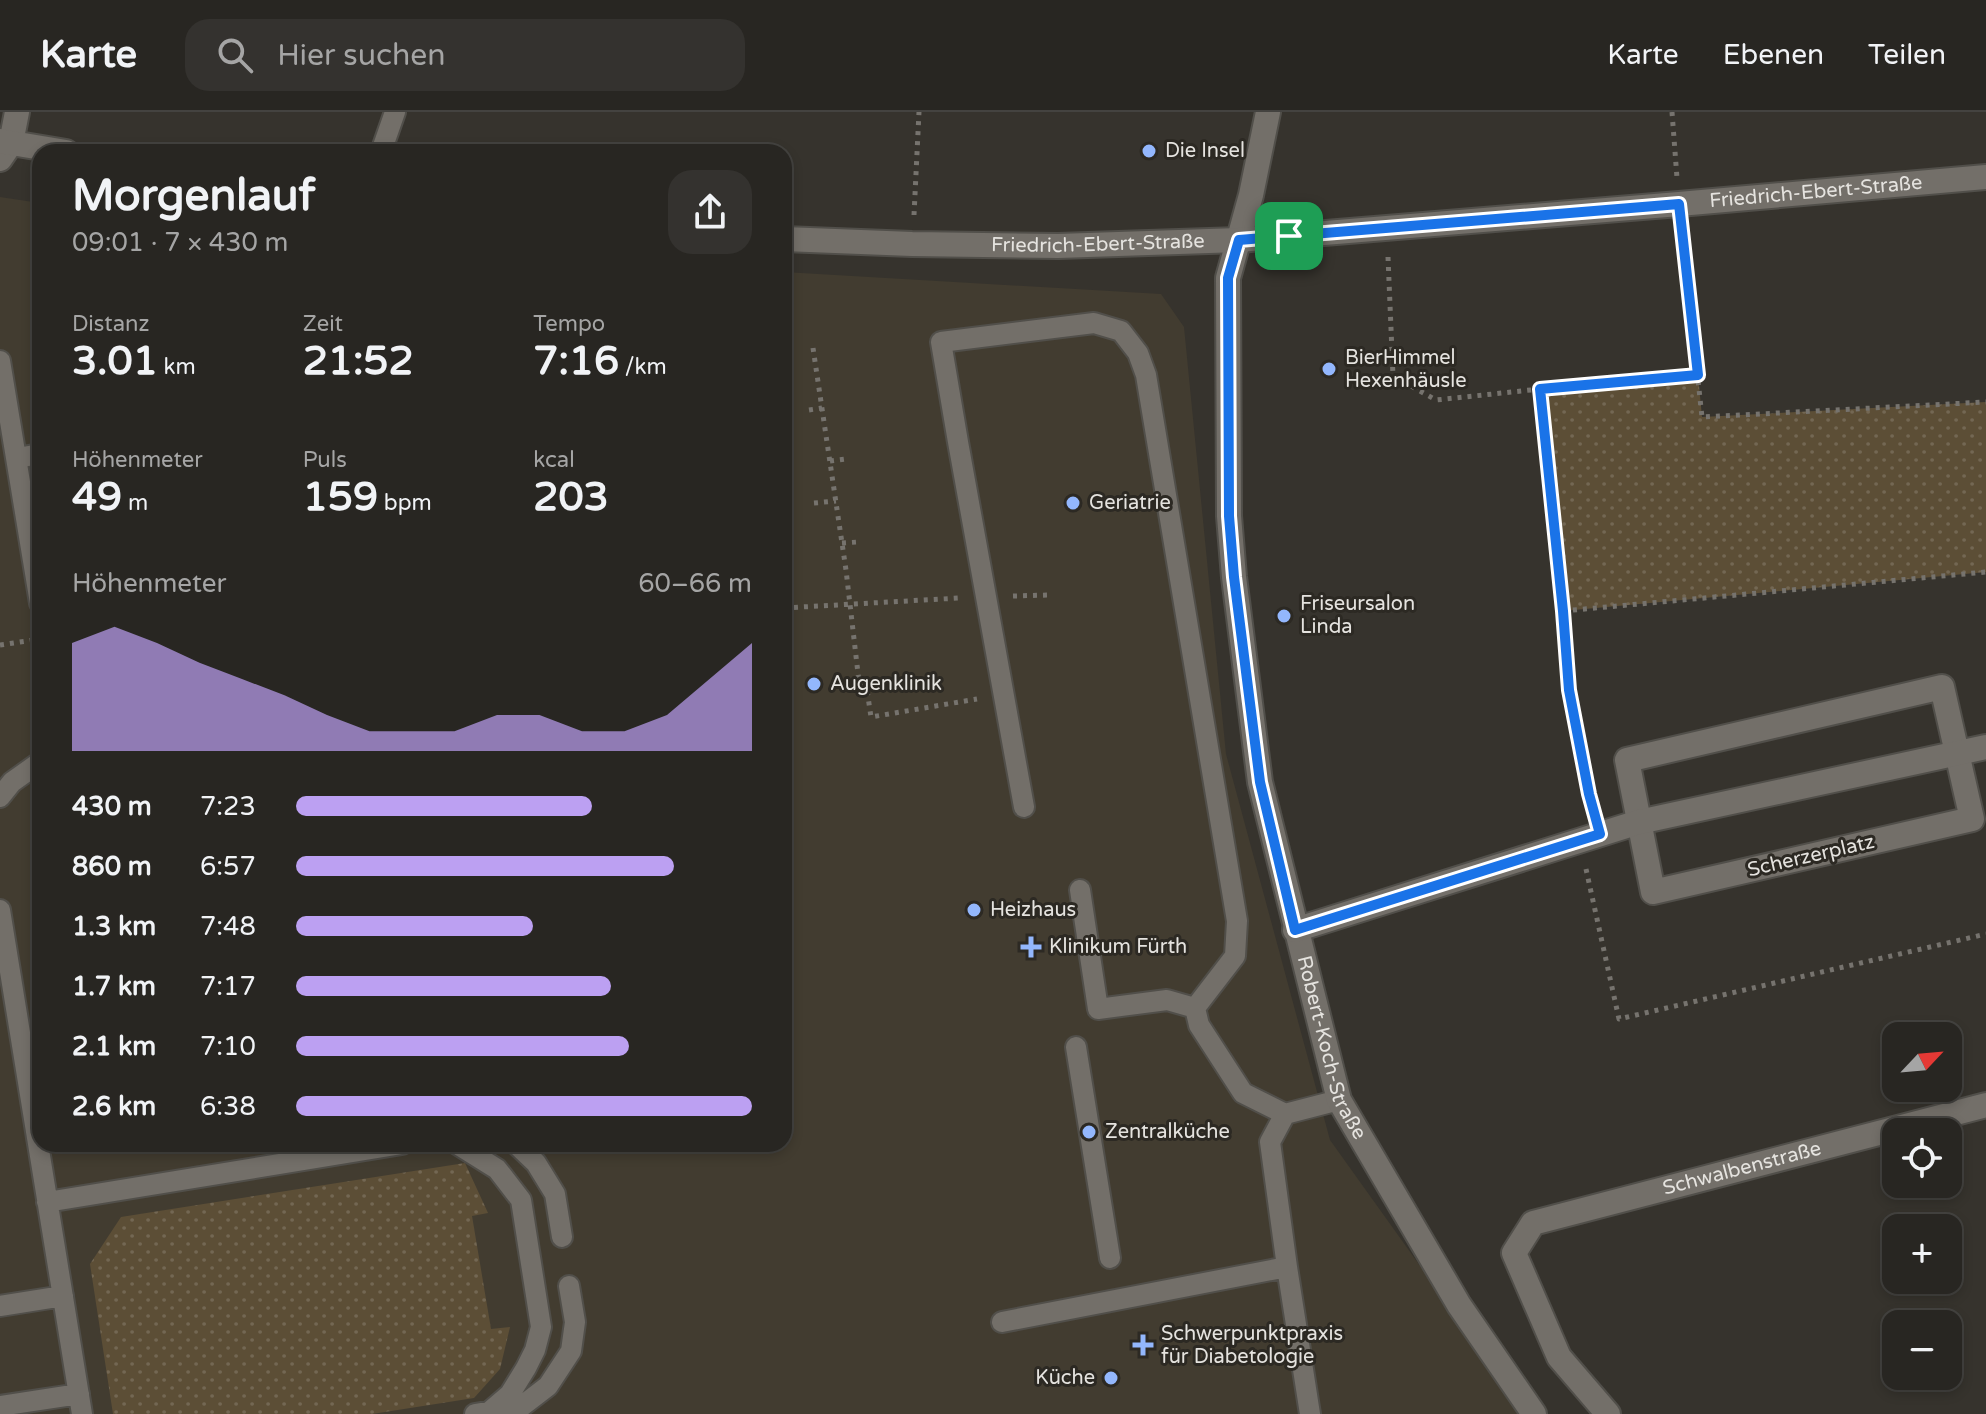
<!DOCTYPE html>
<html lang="de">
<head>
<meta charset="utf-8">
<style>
	:root { --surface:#282622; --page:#34322f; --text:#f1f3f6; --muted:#a5a5a5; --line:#444340; --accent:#bca0f2 }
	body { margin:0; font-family:"Varela Round",sans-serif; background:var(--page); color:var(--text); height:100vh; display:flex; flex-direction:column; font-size:30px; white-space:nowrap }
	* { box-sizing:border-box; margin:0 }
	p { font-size:26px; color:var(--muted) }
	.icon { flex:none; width:44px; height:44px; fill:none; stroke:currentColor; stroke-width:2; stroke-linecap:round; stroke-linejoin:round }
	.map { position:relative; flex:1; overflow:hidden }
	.panel { position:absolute; left:32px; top:32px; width:760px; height:1008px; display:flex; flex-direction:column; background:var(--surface); border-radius:24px; box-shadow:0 4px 12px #0003,0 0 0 2px var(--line) }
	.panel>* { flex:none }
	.needle { width:52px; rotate:64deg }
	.controls { position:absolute; left:1882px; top:910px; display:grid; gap:16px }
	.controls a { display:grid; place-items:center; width:80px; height:80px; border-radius:16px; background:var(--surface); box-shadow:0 4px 12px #0003,0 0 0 2px var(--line); font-size:40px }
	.pin { position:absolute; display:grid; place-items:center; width:68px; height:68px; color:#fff; margin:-34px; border-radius:16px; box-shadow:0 4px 12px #0006 }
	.round { display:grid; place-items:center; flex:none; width:84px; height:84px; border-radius:24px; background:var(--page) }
	.summary { display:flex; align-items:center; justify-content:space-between; height:136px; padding:0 40px }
	h1 { font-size:44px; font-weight:700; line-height:60px }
	.metrics { display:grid; grid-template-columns:repeat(3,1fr); gap:12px; height:136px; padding:8px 40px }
	.metrics div { display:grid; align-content:center }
	.metrics b { font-size:40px; font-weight:700 }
	.metrics small { font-size:22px; font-weight:400 }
	.metrics p { font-size:22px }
	.chart { height:224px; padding:16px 40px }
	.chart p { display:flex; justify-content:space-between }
	.chart svg { width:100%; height:144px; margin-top:8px; fill:var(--accent); opacity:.7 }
	ul { padding:0 40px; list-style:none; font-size:26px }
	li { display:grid; grid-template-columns:128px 96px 1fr; align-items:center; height:60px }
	li i { height:20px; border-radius:10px; background:var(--accent) }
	header { display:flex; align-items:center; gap:48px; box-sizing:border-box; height:112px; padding:0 40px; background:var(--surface); border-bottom:2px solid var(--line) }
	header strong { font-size:38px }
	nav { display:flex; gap:44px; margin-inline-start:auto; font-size:28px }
	.search { width:560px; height:72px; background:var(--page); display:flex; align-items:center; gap:20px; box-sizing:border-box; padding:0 28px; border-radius:24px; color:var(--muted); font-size:30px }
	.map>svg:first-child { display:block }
	.built { fill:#423c30 }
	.grass { fill:url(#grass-dots) }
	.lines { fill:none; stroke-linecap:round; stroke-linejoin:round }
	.lane-casing { stroke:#514f4a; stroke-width:24 }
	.street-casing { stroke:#514f4a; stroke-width:28 }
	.secondary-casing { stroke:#514f4a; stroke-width:28 }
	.path { stroke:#76736e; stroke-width:5; stroke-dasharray:4 6; stroke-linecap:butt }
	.lane { stroke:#736f69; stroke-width:20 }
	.street { stroke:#736f69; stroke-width:24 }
	.secondary { stroke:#736f69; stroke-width:24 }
	.route-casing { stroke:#fff; stroke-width:16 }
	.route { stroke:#1a73e8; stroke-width:10 }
	.poi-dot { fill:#93b7fd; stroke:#2c2923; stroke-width:3 }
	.labels { text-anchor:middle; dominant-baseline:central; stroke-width:6; stroke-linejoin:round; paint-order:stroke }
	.poi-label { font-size:20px; fill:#e5e3df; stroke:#2c2923; text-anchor:start }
	.street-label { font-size:20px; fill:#e5e3df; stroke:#2c2923 }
</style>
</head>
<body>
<header>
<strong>Karte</strong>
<div class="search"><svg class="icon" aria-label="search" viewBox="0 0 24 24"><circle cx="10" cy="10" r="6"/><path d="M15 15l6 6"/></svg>Hier suchen</div>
<nav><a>Karte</a><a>Ebenen</a><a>Teilen</a></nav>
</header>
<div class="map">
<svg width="1986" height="1302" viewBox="0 0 1986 1302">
	<defs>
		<pattern id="grass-dots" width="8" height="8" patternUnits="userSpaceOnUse" patternTransform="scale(2)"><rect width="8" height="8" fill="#5c4e36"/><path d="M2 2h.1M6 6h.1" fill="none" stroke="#736753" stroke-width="1.8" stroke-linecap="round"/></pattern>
	</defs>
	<rect width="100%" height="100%" fill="#36332d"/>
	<path class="built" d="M0,85L40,91V1032H784V160L1161,182L1184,215L1226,642L1330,1028L1526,1302H0Z"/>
	<path class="grass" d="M1698,263L1702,305L1986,290V460L1563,499L1540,277Z
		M465,1051L488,1101L472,1104L491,1217L510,1215L500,1257L474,1286L372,1302H113L90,1152L121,1105Z"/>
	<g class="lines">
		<g class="lane-casing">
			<path id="lane" d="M381,40L395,0
				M0,249L40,491
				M17,346L40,342
				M0,685L12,670L40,650
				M1024,695L958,330L941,230L1094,211L1121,219L1138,241L1146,263L1237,809L1235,844L1195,896L1199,913L1243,981L1285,1002
				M1080,778L1098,897L1167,888L1195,896
				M0,798L82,1302
				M1076,935L1110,1146
				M457,1032L497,1057L521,1088L541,1215L535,1238L526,1256L510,1282L489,1300
				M516,1032L536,1051L555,1082L562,1125
				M47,1090L402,1032
				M0,1194L63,1184
				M1002,1210L1287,1155
				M0,1294L79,1282
				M475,1302L522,1294L548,1274L571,1239L575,1210L569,1174
				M1310,1302L1287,1155L1270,1030L1285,1002L1339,988"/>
		</g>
		<g class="street-casing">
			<g id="street">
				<path id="s1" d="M1268,0L1251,83L1228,166L1229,404L1234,465L1260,670L1339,988L1459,1193L1534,1302"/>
				<path d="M0,47L11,31L17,0"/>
				<path d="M1942,575L1972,707L1653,780L1627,648Z"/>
				<path d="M1295,818L1639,710L1986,635"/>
				<path id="s2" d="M1608,1302L1559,1245L1514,1141L1533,1111L1986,993"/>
			</g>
		</g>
		<g class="secondary-casing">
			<g id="secondary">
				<path d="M0,29L66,40"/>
				<path id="s3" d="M784,127L912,132L1058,134L1239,128L1679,92L1986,65"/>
			</g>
		</g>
		<path class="path" d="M1672,0L1677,66
			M914,103L919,0
			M1682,120L1702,305L1986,290
			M1388,145L1393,264L1436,288L1540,277L1563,499L1569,578L1592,694
			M813,236L846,458L859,570L867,578L871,605L977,587
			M1540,277L1698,263
			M809,298L822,296
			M830,349L845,347
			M814,391L836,389
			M842,431L858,430
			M1013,484L1048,483
			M784,496L959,486
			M1563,499L1986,460
			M0,533L40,527
			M1586,757L1619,907L1986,822"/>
		<use href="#lane" class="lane"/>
		<use href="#street" class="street"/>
		<use href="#secondary" class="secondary"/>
	</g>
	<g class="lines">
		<g class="route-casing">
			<path id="route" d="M1679,92L1698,263L1540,277L1563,499L1569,578L1589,682L1600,722L1295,818L1260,670L1234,465L1229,404L1228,166L1239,128Z"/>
		</g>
		<use href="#route" class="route"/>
	</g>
	<g class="poi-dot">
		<circle cx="1149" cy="39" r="8"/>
		<circle cx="1329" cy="257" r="8"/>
		<circle cx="1073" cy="391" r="8"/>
		<circle cx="1284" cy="504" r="8"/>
		<circle cx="814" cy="572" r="8"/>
		<circle cx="974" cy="798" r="8"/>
		<path d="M1027 823h8v8h8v8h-8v8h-8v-8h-8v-8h8z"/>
		<circle cx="1089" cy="1020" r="8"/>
		<path d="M1139 1221h8v8h8v8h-8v8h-8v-8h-8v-8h8z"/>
		<circle cx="1111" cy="1266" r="8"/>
	</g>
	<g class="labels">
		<g class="poi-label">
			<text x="1165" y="39">Die Insel</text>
			<text x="1345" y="246">BierHimmel<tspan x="1345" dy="23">Hexenhäusle</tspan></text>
			<text x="1089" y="391">Geriatrie</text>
			<text x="1300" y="492">Friseursalon<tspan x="1300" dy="23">Linda</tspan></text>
			<text x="830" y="572">Augenklinik</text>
			<text x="990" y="798">Heizhaus</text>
			<text x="1049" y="835">Klinikum Fürth</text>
			<text x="1105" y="1020">Zentralküche</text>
			<text x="1161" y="1222">Schwerpunktpraxis<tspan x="1161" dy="23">für Diabetologie</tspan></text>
			<text x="1095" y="1266" text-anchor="end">Küche</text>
		</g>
		<g class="street-label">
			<text stroke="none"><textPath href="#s3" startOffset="1034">Friedrich-Ebert-Straße</textPath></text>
			<text stroke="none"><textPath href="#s3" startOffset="314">Friedrich-Ebert-Straße</textPath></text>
			<text transform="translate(1811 744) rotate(-13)">Scherzerplatz</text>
			<text stroke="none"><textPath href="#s1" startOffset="952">Robert-Koch-Straße</textPath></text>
			<text stroke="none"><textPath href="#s2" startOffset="440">Schwalbenstraße</textPath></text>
		</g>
	</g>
</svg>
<div class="controls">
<a><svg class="needle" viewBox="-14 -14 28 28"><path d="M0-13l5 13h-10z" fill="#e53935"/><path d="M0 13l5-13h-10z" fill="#a5a5a5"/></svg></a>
<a><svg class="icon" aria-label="locate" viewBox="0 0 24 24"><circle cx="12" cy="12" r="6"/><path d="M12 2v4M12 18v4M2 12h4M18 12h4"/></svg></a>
<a>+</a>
<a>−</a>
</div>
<div class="pin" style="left:1289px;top:124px;background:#1e9e55"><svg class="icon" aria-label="arrive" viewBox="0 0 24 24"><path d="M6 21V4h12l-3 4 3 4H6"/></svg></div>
<section class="panel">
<div class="summary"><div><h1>Morgenlauf</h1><p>09:01 · 7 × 430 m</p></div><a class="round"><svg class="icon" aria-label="share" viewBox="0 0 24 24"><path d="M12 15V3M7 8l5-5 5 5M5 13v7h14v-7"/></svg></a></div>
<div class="metrics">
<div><p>Distanz</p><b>3.01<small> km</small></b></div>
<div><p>Zeit</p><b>21:52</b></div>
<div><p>Tempo</p><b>7:16<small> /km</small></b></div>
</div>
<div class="metrics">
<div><p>Höhenmeter</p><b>49<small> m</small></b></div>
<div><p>Puls</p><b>159<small> bpm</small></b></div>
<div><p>kcal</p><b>203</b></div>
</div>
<div class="chart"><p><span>Höhenmeter</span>60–66 m</p>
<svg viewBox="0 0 160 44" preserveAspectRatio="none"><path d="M0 44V11L10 6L20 11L30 17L40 22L50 27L60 33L70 38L80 38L90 38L100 33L110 33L120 38L130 38L140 33L150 22L160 11V44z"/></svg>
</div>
<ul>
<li><b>430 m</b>7:23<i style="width:65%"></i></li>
<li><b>860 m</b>6:57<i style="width:83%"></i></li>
<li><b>1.3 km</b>7:48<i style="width:52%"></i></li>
<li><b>1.7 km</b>7:17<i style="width:69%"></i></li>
<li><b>2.1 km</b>7:10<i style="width:73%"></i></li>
<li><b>2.6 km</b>6:38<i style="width:100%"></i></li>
</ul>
</section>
</div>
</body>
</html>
